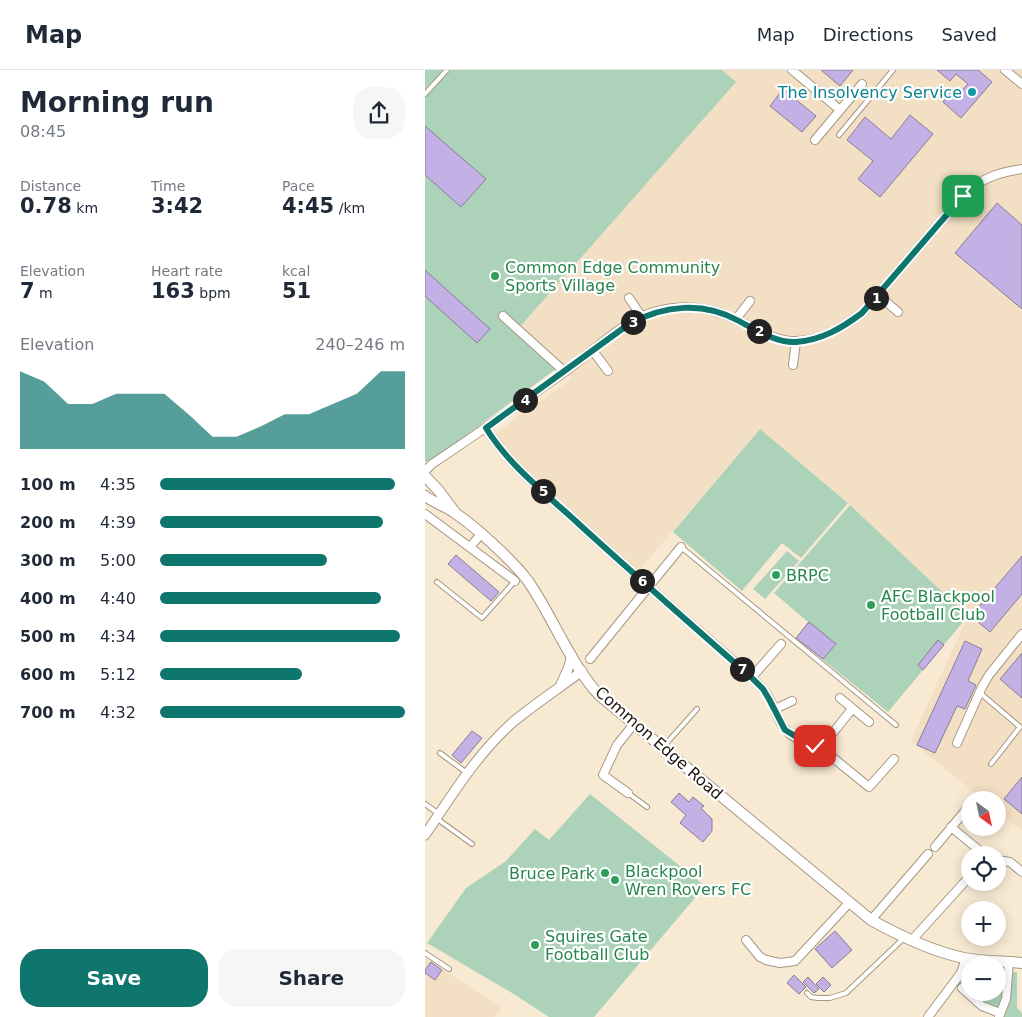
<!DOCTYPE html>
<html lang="en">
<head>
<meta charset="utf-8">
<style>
	:root { --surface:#fff; --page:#f6f6f7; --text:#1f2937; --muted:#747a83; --line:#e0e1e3; --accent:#0f766e }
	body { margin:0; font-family:"DejaVu Sans",sans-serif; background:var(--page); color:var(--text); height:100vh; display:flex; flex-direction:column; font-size:19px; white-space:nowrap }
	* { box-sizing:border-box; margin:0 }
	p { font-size:16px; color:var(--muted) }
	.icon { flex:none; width:28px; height:28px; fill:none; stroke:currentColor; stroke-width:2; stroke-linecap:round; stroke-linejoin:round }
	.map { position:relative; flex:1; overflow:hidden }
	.sheet { display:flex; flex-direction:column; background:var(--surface); width:425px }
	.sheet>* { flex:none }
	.needle { width:32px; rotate:147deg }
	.buttons { position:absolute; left:536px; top:721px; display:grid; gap:10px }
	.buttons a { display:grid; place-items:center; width:45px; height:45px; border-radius:50%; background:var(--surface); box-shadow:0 2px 12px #0003; font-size:25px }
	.pin { position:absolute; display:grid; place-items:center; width:42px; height:42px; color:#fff; margin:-21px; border-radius:10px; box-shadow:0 2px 8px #0006 }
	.km { position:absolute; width:25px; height:25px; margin:-12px; border-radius:50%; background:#222; color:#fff; font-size:14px; line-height:25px; text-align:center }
	.round { display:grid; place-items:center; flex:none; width:52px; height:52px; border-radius:20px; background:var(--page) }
	.summary { display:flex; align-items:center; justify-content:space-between; height:85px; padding:0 20px }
	h1 { font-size:28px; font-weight:600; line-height:38px }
	.metrics { display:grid; grid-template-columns:repeat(3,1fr); gap:8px; height:85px; padding:5px 20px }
	.metrics div { display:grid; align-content:center }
	.metrics b { font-size:21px; font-weight:600 }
	.metrics small { font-size:14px; font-weight:400 }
	.metrics p { font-size:14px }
	.chart { height:140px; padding:10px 20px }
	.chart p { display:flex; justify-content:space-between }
	.chart svg { width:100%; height:90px; margin-top:5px; fill:var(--accent); opacity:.7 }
	.button { display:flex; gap:10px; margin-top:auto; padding:10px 20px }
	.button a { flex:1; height:58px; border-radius:20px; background:var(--accent); color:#fff; font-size:20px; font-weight:600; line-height:58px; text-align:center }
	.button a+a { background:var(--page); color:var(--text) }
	ul { padding:0 20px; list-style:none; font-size:16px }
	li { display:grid; grid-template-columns:80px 60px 1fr; align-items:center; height:38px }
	li i { height:12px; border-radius:6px; background:var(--accent) }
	header { display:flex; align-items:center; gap:30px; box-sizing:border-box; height:70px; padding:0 25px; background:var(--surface); border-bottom:1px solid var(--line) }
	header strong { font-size:24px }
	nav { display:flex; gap:28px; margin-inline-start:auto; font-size:18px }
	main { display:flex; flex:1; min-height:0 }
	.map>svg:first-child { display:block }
	.built { fill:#f3dfc3 }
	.green { fill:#acd3b9 }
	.building { fill:#c3b0e4; stroke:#867e94 }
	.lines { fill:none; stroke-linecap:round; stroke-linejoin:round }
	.service-casing { stroke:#a69783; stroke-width:6 }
	.minor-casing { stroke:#a69783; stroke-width:10 }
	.tertiary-casing { stroke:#a69783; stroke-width:11 }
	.secondary-casing { stroke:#a69783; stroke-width:12 }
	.service { stroke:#fff; stroke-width:4 }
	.minor { stroke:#fff; stroke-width:8 }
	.tertiary { stroke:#fff; stroke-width:9 }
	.secondary { stroke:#fff; stroke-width:10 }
	.route-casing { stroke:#fff; stroke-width:10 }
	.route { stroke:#0f766e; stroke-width:6 }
	.culture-dot { fill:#0f9aa8; stroke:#fff; stroke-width:2 }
	.leisure-dot { fill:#2e9e5b; stroke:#fff; stroke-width:2 }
	.labels { text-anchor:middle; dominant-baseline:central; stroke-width:4.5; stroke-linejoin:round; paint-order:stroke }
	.culture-label { font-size:16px; fill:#0d838f; stroke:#fff; text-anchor:end }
	.leisure-label { font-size:16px; fill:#27864d; stroke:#fff; text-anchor:start }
	.street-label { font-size:16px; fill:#1b160e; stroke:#fff }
</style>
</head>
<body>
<header>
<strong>Map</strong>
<nav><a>Map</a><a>Directions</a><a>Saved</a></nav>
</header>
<main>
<section class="sheet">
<div class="summary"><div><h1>Morning run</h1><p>08:45</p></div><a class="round"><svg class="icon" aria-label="share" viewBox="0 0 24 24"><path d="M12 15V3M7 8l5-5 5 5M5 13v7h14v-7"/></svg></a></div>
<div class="metrics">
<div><p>Distance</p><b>0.78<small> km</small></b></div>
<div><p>Time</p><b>3:42</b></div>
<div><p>Pace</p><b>4:45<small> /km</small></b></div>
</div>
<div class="metrics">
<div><p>Elevation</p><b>7<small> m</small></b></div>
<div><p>Heart rate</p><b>163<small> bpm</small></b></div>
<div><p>kcal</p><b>51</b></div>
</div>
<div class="chart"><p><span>Elevation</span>240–246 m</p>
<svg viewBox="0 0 160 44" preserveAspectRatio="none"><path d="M0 44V6L10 11L20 22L30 22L40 17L50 17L60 17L70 27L80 38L90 38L100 33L110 27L120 27L130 22L140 17L150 6L160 6V44z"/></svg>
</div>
<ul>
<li><b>100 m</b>4:35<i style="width:96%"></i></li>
<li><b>200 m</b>4:39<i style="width:91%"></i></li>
<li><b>300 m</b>5:00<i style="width:68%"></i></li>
<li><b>400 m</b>4:40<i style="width:90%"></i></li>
<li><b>500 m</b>4:34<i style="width:98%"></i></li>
<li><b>600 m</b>5:12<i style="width:58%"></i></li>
<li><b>700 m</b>4:32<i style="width:100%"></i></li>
</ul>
<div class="button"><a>Save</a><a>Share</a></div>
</section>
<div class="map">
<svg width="597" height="947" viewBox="0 0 597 947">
	<rect width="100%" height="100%" fill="#f8e9d3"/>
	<path class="built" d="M297,0H597V761L573,742L572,730H558L486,671L543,546L420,430L335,359L210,505L102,406L66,366L147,309L93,259L310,12Z
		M0,888L49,920L77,937L70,947H0Z"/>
	<path class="green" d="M0,0H297L311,12L93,259L135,296L6,391L0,392Z
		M335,359L423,433L376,488L357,473L317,521L248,462Z
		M425,435L543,546L463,642L371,568L383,552L349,523Z
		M362,481L374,491L340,529L328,519Z
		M165,724L280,816L169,947H124L87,923L2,873L41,818L81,791L110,759L124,770Z
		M540,901H545V922H572L573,902H592V938L597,943V947H574L557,936L532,914Z"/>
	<path class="building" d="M396,0H428L415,16Z
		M512,0H553L567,12L536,48L518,32L528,20L533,24L543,14L531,4L525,11Z
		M358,19L391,46L377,62L345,36Z
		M485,45L508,64L455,127L433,109L448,91L422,70L440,47L466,69Z
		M0,56L61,109L36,137L0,105Z
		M572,133L597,155V239L530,183Z
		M0,200L65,259L52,273L0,226Z
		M31,485L74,522L66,531L23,494Z
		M597,486V524L565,562L546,546Z
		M384,552L411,574L398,589L371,568Z
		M513,570L519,575L498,600L493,595Z
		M540,571L557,579L543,611L551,615L540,639L532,636L510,683L492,675Z
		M597,583V628L575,609Z
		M47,661L57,668L36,693L27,685Z
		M597,707V744L579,729Z
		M254,723L264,732L268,727L279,736L276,738L287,749V761L278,772L255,753L261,745L246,732Z
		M410,861L427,880L407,898L390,879Z
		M6,892L17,900L10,910L0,903V900Z
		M369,905L381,917L374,924L362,913Z
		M383,907L394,919L389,923L378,912Z
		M398,907L406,915L399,922L391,914Z"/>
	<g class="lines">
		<g class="service-casing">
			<path id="service" d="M0,24L22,0
				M414,65L468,0
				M256,477L471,655
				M12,512L57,548L90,511
				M554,622L595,657L566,694
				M239,676L272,639
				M15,683L42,703
				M203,723L222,737
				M0,734L14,744
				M11,748L47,774
				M0,883L24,899
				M382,923L386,927L393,928H405L421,923L479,868"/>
		</g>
		<g class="minor-casing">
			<path id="minor" d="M367,0L415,40
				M580,0L597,14
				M390,70L437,14
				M453,225L473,242
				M204,228L217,247
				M78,246L140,302
				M311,249L325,231
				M168,281L183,301
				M368,295L371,272
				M61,358C85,397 123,425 156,456C212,507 269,557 327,607C333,614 340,620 344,628C350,638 353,651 360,659C369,670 386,676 399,674L407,687L444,717L469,689
				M0,401L7,394C52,364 96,333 141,301C167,282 200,249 232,241C260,234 287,237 312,250C331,259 348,271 368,271C394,272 417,258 437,243L538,126C557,108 571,103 597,99
				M0,444L90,511
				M45,477L56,464
				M165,589L256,477
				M327,607L356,574
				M415,628L444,652
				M350,639L367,631
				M532,673L557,617L564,605L597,564
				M399,674L427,639
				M203,723L178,705L192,675L209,654
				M526,757L560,785
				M510,777L545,735
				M572,790L585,792L597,802
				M446,850L503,784
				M321,870L335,887L341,890L355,893L370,891L424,833
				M487,870L545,806
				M537,918L557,936L575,943
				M503,947L536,903L541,888
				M574,947L581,929L584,892"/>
		</g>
		<g class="tertiary-casing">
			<path id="tertiary" d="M136,614L143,599L147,586
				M0,765C27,725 52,684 88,652C110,634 134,618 157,601"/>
		</g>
		<g class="secondary-casing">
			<path id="secondary" d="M0,406L14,421L29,441
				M0,426C9,433 21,436 30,443C51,457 88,491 103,511C128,547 144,592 174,625L446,850C475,866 506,881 539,888C558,892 578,891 597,893"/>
		</g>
		<use href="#service" class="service"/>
		<use href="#minor" class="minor"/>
		<use href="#tertiary" class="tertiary"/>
		<use href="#secondary" class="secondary"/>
	</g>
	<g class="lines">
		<g class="route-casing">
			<path id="route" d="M390,676L382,673L360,660L344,629L338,619L327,608C269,557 212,507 156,456C123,425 85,397 61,358L204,254C239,235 278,231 314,251C331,260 351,273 371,272C397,270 417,258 437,243L538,126"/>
		</g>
		<use href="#route" class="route"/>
	</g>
	<circle class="culture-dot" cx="547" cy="22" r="5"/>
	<g class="leisure-dot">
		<circle cx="70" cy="206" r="5"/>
		<circle cx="351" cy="505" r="5"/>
		<circle cx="446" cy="535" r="5"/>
		<circle cx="180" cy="803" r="5"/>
		<circle cx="190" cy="810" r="5"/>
		<circle cx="110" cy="875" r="5"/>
	</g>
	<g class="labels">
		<g class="culture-label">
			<text x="537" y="22">The Insolvency Service</text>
		</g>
		<g class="leisure-label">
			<text x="80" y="197">Common Edge Community<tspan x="80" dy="18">Sports Village</tspan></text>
			<text x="361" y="505">BRPC</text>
			<text x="456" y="526">AFC Blackpool<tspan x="456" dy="18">Football Club</tspan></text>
			<text x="200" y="801">Blackpool<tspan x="200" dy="18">Wren Rovers FC</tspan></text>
			<text x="170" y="803" text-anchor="end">Bruce Park</text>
			<text x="120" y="866">Squires Gate<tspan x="120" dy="18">Football Club</tspan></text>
		</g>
		<g class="street-label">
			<text transform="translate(234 673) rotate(41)">Common Edge Road</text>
		</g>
	</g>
</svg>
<div class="buttons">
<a><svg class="needle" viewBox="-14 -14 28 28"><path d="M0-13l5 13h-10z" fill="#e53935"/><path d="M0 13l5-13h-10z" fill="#747a83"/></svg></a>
<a><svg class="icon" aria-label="locate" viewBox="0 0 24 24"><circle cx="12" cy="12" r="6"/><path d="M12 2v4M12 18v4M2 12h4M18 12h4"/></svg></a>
<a>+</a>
<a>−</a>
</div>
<div class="pin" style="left:538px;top:126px;background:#1e9e55"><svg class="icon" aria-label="arrive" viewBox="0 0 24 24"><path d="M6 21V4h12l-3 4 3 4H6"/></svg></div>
<div class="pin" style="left:390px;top:676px;background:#d93025"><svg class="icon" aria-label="check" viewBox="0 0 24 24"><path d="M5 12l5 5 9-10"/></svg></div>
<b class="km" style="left:451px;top:228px">1</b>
<b class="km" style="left:334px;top:261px">2</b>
<b class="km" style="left:208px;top:252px">3</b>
<b class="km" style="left:100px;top:330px">4</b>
<b class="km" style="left:118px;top:421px">5</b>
<b class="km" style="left:217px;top:511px">6</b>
<b class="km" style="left:317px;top:599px">7</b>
</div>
</main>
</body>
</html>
